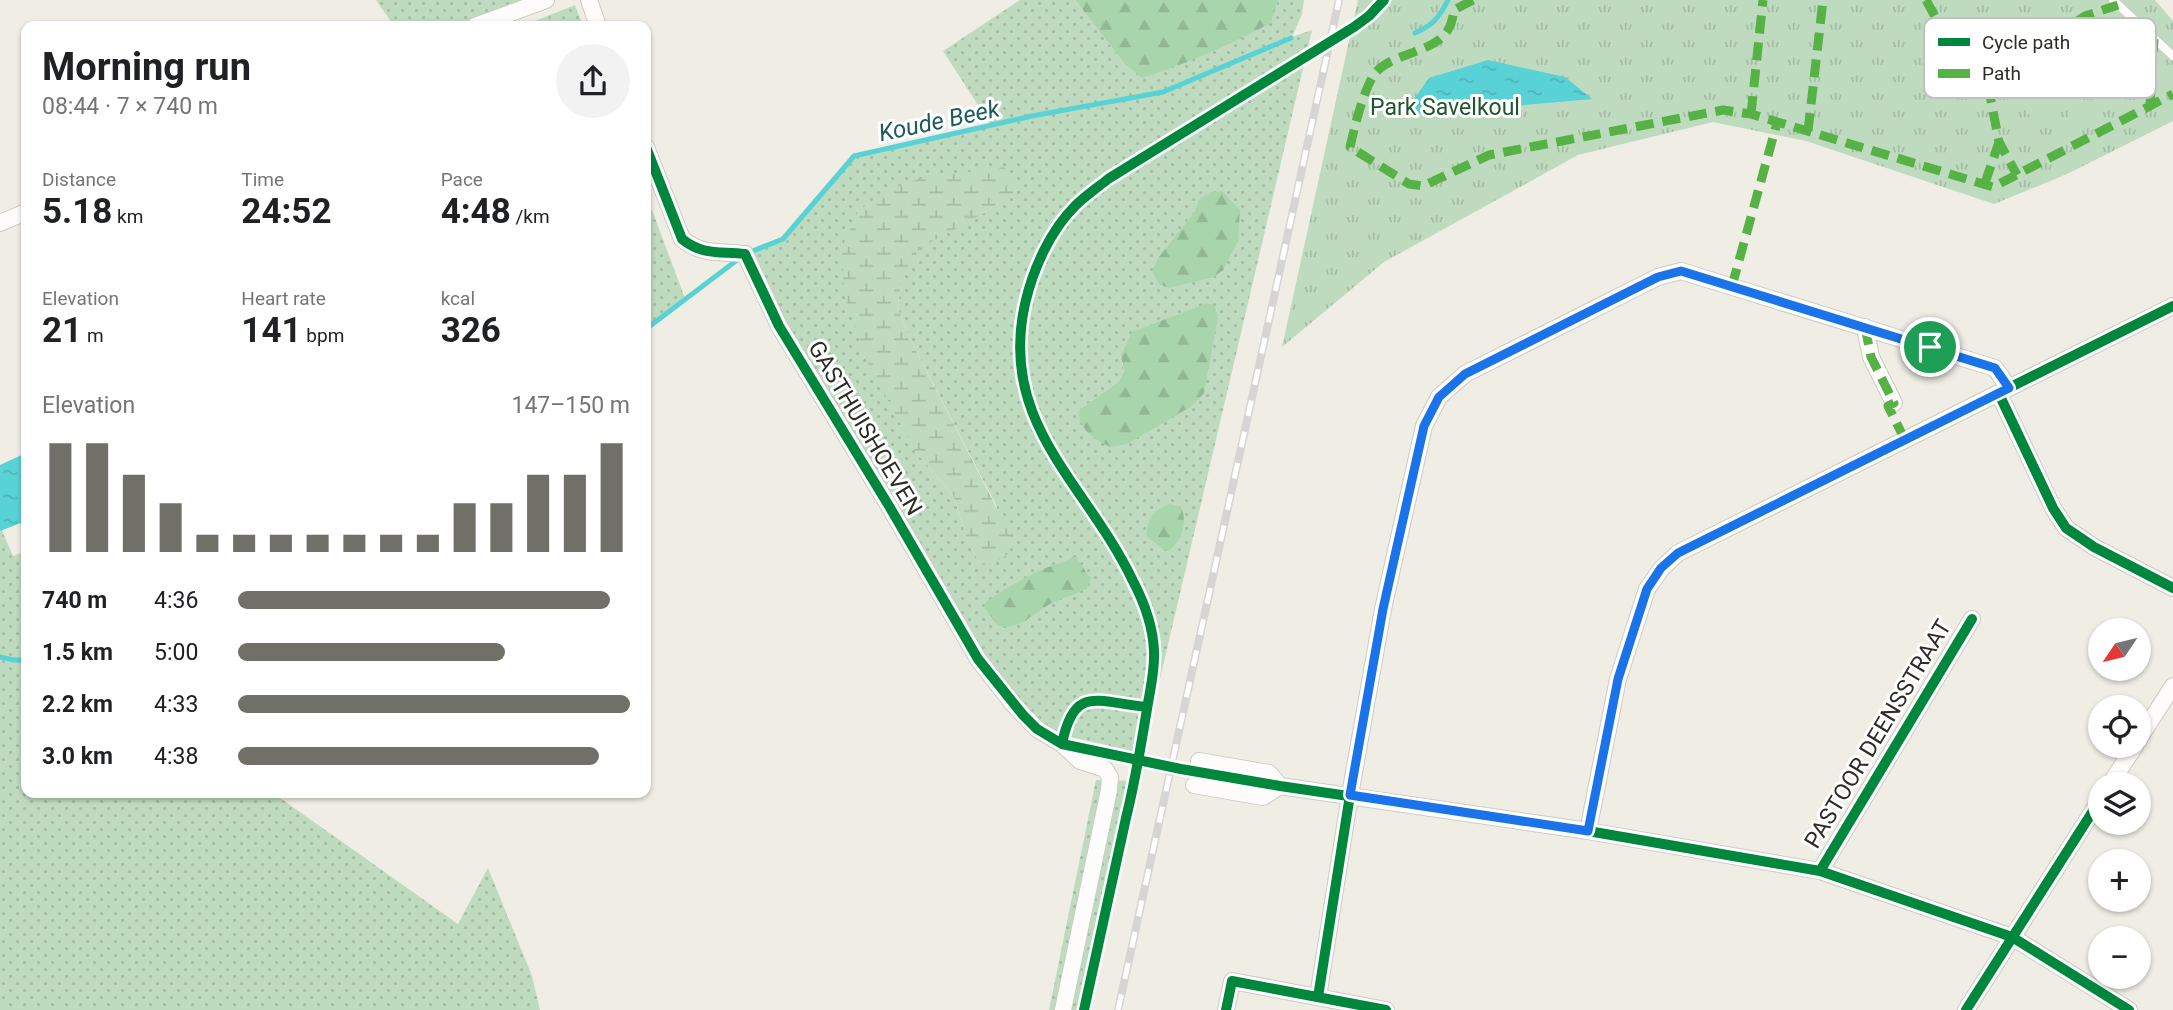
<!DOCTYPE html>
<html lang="en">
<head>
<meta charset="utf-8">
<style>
	:root { --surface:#fff; --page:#f2f2f2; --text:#202124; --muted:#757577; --accent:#717068 }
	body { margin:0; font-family:Roboto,sans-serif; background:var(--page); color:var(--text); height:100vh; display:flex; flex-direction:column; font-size:26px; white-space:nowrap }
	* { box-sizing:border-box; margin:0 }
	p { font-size:23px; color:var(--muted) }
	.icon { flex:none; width:38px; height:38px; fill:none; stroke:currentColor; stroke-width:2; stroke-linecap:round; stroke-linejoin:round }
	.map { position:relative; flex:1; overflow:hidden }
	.sheet { position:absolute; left:21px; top:21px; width:630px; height:777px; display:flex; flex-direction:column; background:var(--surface); border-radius:14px; box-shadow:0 2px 5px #0004 }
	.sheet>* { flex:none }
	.needle { width:46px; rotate:235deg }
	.tools { position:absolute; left:2088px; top:618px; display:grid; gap:14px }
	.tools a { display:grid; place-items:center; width:63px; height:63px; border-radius:50%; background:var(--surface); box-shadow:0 2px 5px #0004; font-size:35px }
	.pin { position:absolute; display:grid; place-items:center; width:60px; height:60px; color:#fff; margin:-30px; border:4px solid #fff; border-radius:50%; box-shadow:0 2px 7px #0007 }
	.round { display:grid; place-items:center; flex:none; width:74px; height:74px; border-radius:37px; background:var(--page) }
	.summary { display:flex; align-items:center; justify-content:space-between; height:119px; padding:0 21px }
	h1 { font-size:38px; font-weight:700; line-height:52px }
	.stats { display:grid; grid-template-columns:repeat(3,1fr); gap:10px; height:119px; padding:7px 21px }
	.stats div { display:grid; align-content:center }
	.stats b { font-size:35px; font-weight:700 }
	.stats small { font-size:19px; font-weight:400 }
	.stats p { font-size:19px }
	.chart { height:196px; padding:14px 21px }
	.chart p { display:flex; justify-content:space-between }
	.chart svg { width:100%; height:126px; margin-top:7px; stroke:var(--accent); stroke-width:6 }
	ul { padding:0 21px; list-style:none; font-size:23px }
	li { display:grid; grid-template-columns:112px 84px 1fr; align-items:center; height:52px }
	li i { height:18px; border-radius:9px; background:var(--accent) }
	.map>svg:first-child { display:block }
	.grass { fill:url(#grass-dots); fill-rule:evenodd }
	.forest { fill:url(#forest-firs) }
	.wetland { fill:url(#wetland-marsh) }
	.park { fill:url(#park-tufts) }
	.pitch { fill:#bfdbbf }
	.water { fill:url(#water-ripples) }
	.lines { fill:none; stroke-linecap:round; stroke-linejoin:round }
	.stream { stroke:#59d2d5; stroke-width:5 }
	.service-casing { stroke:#cccbc4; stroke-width:10 }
	.minor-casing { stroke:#cccbc4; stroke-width:18 }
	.service { stroke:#fdfcfb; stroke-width:8 }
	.minor { stroke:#fdfcfb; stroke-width:16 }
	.rail-casing { stroke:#d6d5d3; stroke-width:8 }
	.rail { stroke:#fff; stroke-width:5; stroke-dasharray:16; stroke-linecap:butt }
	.quiet { stroke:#56b245; stroke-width:9; stroke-dasharray:18 9; stroke-linecap:butt }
	.cycleway-casing { stroke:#fff; stroke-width:15 }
	.cycleway { stroke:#00873e; stroke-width:10 }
	.route-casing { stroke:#fff; stroke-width:14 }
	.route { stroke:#1a73e8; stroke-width:9 }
	.labels { text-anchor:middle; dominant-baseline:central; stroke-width:6; stroke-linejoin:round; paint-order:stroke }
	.park-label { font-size:23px; fill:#1d572c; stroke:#fff }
	.street-label { font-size:23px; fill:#2d2c26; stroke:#fff }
	.water-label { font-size:24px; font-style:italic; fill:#1b5a5d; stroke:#fff }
	.key { fill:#fff; stroke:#c0c0be; stroke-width:2 }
	.key-label { font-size:19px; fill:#2d2c26 }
</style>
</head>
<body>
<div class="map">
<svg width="2173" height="1010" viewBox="0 0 2173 1010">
	<defs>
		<pattern id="grass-dots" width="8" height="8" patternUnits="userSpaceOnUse" patternTransform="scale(1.75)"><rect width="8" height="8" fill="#bfdbbf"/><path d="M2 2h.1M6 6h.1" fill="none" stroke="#a4bca4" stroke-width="1.8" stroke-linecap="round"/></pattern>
		<pattern id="forest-firs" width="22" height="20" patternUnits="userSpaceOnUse" patternTransform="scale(1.75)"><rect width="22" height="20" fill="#a9d5ac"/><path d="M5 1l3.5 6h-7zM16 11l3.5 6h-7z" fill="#92b794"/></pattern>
		<pattern id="wetland-marsh" width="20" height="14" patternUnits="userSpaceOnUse" patternTransform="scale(1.75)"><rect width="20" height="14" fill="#bfdbbf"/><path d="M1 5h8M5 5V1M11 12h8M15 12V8" fill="none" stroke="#a4bca4"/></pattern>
		<pattern id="park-tufts" width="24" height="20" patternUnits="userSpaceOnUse" patternTransform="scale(1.75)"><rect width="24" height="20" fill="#bfdbbf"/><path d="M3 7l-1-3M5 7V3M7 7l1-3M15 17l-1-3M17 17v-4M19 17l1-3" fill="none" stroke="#a4bca4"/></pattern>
		<pattern id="water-ripples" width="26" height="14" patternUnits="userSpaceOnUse" patternTransform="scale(1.75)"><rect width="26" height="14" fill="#59d2d5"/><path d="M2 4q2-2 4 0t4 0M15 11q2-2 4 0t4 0" fill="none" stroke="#4eb4b7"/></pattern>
	</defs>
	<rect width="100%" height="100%" fill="#efede4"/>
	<path class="grass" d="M376,0H548L479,26H394Z
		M1020,0H1075L1124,63L1270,23L1278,0H1304L1302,14L1292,37L1312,30L1155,700L1145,754L1037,729L1013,704L745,254L783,239L854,156L994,125L989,122L943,51ZM1013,192L986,212L920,247L901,279L898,308L909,337L997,507L980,563L968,543L954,497L915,451L858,211ZM1199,200L1169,288L1158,258L1194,212ZM1121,355L1192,406L1078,411L1118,382L1124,373Z
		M575,5L583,26H522Z
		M646,194L686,301L646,329Z
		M0,526L13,556L26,551V793H273L458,924L488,868L532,976L540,1010H0Z
		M1096,780L1142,781L1090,1010H1049Z"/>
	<path class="forest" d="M1075,0H1278L1271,23C1229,45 1187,64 1142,78L1124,63Z
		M1222,191L1240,210L1238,241L1223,270L1214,277L1169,288L1159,284L1152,271L1158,258L1194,212L1199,200L1210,192Z
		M1207,303L1214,305L1218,317L1204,393L1192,406L1127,444L1110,447C1092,437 1082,433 1078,411L1118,382L1124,372L1121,355L1132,332Z
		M1170,504L1181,507C1188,522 1182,539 1170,550H1164L1146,536C1148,518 1153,510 1170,504Z
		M1072,557H1076C1082,564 1084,571 1091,578L1087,589C1075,594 1062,598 1050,604C1032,614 1020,630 998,626L986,610L984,604C995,593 1031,574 1046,568C1055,564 1064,564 1072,557Z"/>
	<path class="wetland" d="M1004,167L1012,174L1014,192L986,212L920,248L901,280L898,308L909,337L1011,536L1010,553L992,565L980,563L968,543L954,497L915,451L869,365L844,295L842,247L858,211L886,191L919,179Z"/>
	<path class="park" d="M1358,0H2155L2173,21V121L2067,174L1994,204L1806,141L1713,122L1578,155L1384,262L1282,347Z"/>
	<path class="pitch" d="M2090,36L2114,69L2037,125L2013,92Z
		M2077,104L2087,105L2097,122L2075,135L2067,120L2070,109Z"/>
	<path class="water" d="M1488,60L1565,77L1592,99L1402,116L1429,78Z
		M26,453V521L0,531V465Z"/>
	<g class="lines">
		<path class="stream" d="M1415,33C1433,25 1439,18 1448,0
			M646,329L745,254L783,239L854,156L1032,116L1163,92L1291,38
			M0,657L14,660H26"/>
		<g class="service-casing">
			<path id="service" d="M2113,0L2173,56"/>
		</g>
		<g class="minor-casing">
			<path id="minor" d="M589,0L598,26
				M475,26L546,0
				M646,147L682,239C703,256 720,251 745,254L779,326L889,506L978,659L1013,704L1037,729L1062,744L1080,761L1105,769L1110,777L1109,790L1063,1010
				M0,223L26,212
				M1865,327L1871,357L1894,403
				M1999,394L2053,508L2066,528L2094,547L2173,588
				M2138,740L2173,686
				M1199,761L1269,773L1280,786
				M2110,784L2135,746
				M1194,785L1263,797L1280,786L1588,831L1820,871L2012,937L2129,1010
				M1588,831L1618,679L1647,589L1662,568L1678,553L2173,306
				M1820,871L1972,619
				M1318,997L1350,795L1383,609L1424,426L1439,397L1465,374L1658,277L1681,271L1995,368L2009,388
				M1226,1010L1232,981L1386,1010
				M1966,1010L2100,800"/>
		</g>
		<use href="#service" class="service"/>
		<use href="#minor" class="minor"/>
		<g class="rail-casing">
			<path id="rail" d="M1118,1010L1339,0"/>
		</g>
		<use href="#rail" class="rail"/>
		<path class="quiet" d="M1473,0L1454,10C1453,15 1452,22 1450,26C1438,53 1397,51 1377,71C1365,83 1354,129 1350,147L1409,184L1423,186L1489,155L1723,110L1751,114L1993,187L2173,94
			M1926,0L1959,60L1987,80L1999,142L2017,175
			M1987,80L2085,16L2118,5
			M2150,106L2154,39
			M1751,114L1763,0
			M1808,131L1823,0
			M1985,183L1999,142
			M1732,286L1777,123
			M1865,327L1871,357L1894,403L1888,406L1905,440"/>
		<g class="cycleway-casing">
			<path id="cycleway" d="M646,147L682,239C703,256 720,251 745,254L779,326L889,506L978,659L1023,715L1037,729L1062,744L1181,769L1280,786L1588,831L1820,871L2012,937L2129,1010
				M1999,394L2053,508L2066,528L2094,547L2173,588
				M1062,744C1074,683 1099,703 1147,707
				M1588,831L1618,679L1647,589L1662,568L1678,553L2173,306
				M1820,871L1972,619
				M1318,997L1350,795L1383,609L1424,426L1439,397L1465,374L1658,277L1681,271L1995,368L2009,388
				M1084,1010C1098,946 1112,882 1126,818C1135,782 1141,746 1147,709C1150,690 1155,671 1154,651C1153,627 1144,602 1133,581C1087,484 998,424 1025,304C1033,269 1050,231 1075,206C1085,196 1097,188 1108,179L1354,27L1369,16L1384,0
				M1226,1010L1232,981L1386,1010
				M1966,1010L2100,800"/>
		</g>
		<use href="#cycleway" class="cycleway"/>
	</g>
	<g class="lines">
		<g class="route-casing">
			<path id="route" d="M1681,271L1995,368L2009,388L1678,553L1661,568L1647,589L1618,679L1588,831L1350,795L1383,609L1424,426L1439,397L1465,374L1658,277Z"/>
		</g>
		<use href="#route" class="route"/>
	</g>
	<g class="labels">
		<g class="park-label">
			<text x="1445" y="107">Park Savelkoul</text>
		</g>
		<g class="street-label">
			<text transform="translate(865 428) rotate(59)">GASTHUISHOEVEN</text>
			<text transform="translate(1878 734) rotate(-59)">PASTOOR DEENSSTRAAT</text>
		</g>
		<g class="water-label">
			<text transform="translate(939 121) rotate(-12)">Koude Beek</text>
		</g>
	</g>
	<rect x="1924" y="18" width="232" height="80" rx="10" class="key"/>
	<rect x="1938" y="38" width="32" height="8" fill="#00873e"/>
	<rect x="1938" y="69" width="32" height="9" fill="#56b245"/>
	<g class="key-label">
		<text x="1982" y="49">Cycle path</text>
		<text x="1982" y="80">Path</text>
	</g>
</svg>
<div class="tools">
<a><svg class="needle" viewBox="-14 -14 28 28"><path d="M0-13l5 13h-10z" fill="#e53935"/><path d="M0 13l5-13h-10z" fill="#757577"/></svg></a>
<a><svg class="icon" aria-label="locate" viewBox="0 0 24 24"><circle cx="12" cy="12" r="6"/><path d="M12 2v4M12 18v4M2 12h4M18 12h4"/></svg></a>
<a><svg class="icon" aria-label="layers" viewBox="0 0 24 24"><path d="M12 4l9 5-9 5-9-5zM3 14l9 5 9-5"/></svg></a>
<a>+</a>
<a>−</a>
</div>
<div class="pin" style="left:1930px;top:347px;background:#1e9e55"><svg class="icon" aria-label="arrive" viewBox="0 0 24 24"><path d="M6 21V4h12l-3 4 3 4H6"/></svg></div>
<section class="sheet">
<div class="summary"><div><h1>Morning run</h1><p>08:44 · 7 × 740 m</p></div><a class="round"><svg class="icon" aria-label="share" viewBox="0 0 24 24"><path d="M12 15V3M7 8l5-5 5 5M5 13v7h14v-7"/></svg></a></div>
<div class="stats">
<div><p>Distance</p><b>5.18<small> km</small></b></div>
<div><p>Time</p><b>24:52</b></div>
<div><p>Pace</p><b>4:48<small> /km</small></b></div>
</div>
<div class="stats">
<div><p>Elevation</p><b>21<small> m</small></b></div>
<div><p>Heart rate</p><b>141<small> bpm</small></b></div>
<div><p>kcal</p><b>326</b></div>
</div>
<div class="chart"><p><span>Elevation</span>147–150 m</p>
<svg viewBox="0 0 160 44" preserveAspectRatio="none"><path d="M5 44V6M15 44V6M25 44V17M35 44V27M45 44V38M55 44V38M65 44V38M75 44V38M85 44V38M95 44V38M105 44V38M115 44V27M125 44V27M135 44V17M145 44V17M155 44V6"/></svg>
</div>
<ul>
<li><b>740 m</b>4:36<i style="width:95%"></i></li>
<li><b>1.5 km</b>5:00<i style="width:68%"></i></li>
<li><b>2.2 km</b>4:33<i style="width:100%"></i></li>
<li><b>3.0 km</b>4:38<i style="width:92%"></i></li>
</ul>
</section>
</div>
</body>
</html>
